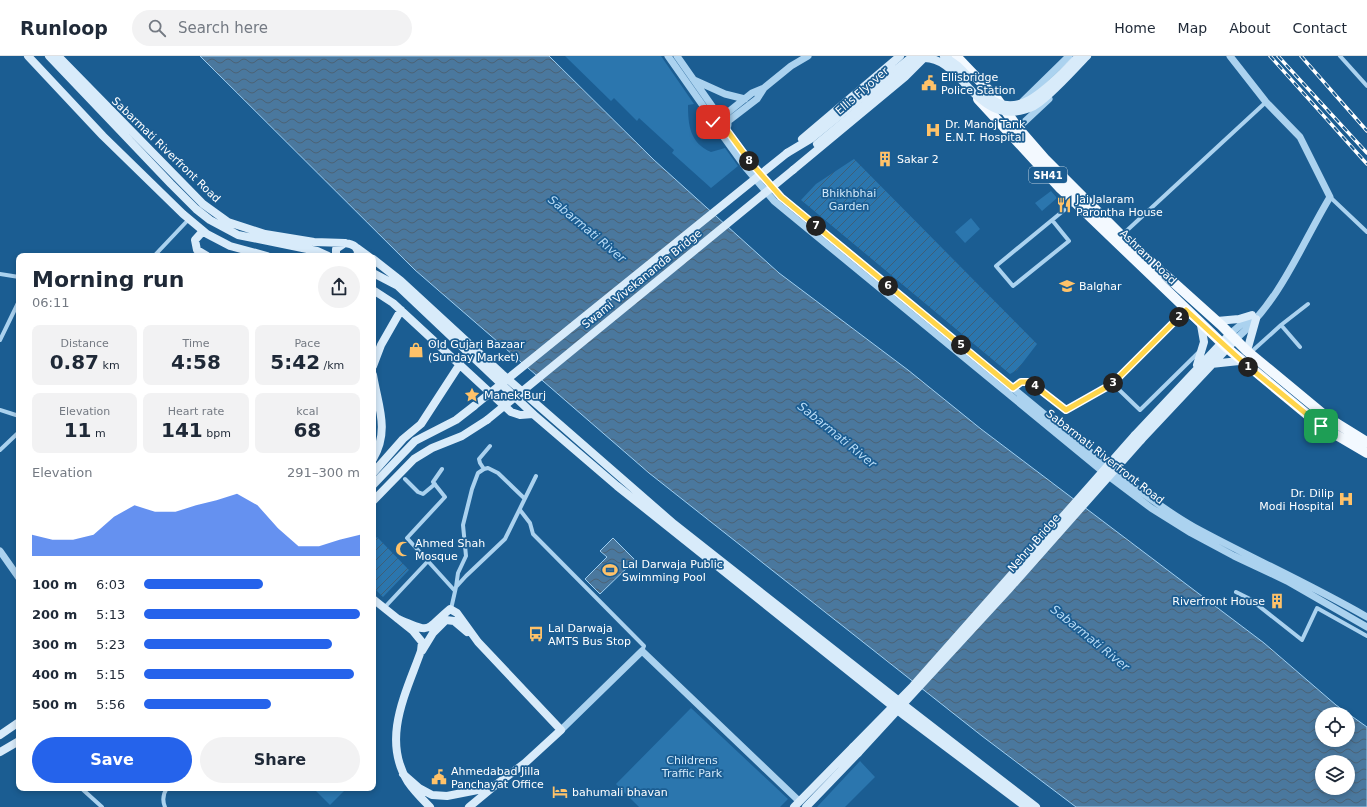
<!DOCTYPE html>
<html lang="en">
<head>
<meta charset="utf-8">
<style>
	:root { --surface:#fff; --page:#f2f2f3; --text:#1f2937; --muted:#747a83; --line:#e0e1e3; --accent:#2563eb }
	body { margin:0; font-family:"DejaVu Sans",sans-serif; background:var(--page); color:var(--text); height:100vh; display:flex; flex-direction:column; font-size:15px; white-space:nowrap }
	* { box-sizing:border-box; margin:0 }
	p { font-size:13px; color:var(--muted) }
	.icon { flex:none; width:22px; height:22px; fill:none; stroke:currentColor; stroke-width:2; stroke-linecap:round; stroke-linejoin:round }
	.map { position:relative; flex:1; overflow:hidden }
	.details { position:absolute; left:16px; top:197px; width:360px; height:538px; display:flex; flex-direction:column; background:var(--surface); border-radius:8px; box-shadow:0 2px 6px #0003 }
	.details>* { flex:none }
	.buttons { position:absolute; left:1315px; top:651px; display:grid; gap:8px }
	.buttons a { display:grid; place-items:center; width:40px; height:40px; border-radius:50%; background:var(--surface); box-shadow:0 2px 6px #0003; font-size:20px }
	.pin { position:absolute; display:grid; place-items:center; width:34px; height:34px; color:#fff; margin:-17px; border-radius:8px; box-shadow:0 2px 6px #0006 }
	.km { position:absolute; width:20px; height:20px; margin:-10px; border-radius:50%; background:#222; color:#fff; font-size:11px; line-height:20px; text-align:center }
	.round { display:grid; place-items:center; flex:none; width:42px; height:42px; border-radius:21px; background:var(--page) }
	.headline { display:flex; align-items:center; justify-content:space-between; height:68px; padding:0 16px }
	h1 { font-size:22px; font-weight:700; line-height:30px }
	.figures { display:grid; grid-template-columns:repeat(3,1fr); gap:6px; height:68px; padding:4px 16px }
	.figures div { display:grid; align-content:center; border-radius:8px; background:var(--page); text-align:center }
	.figures b { font-size:20px; font-weight:700 }
	.figures small { font-size:11px; font-weight:400 }
	.figures p { font-size:11px }
	.chart { height:112px; padding:8px 16px }
	.chart p { display:flex; justify-content:space-between }
	.chart svg { width:100%; height:72px; margin-top:4px; fill:var(--accent); opacity:.7 }
	.primary-button { display:flex; gap:8px; margin-top:auto; padding:8px 16px }
	.primary-button a { flex:1; height:46px; border-radius:24px; background:var(--accent); color:#fff; font-size:16px; font-weight:700; line-height:46px; text-align:center }
	.primary-button a+a { background:var(--page); color:var(--text) }
	ul { padding:0 16px; list-style:none; font-size:13px }
	li { display:grid; grid-template-columns:64px 48px 1fr; align-items:center; height:30px }
	li i { height:10px; border-radius:5px; background:var(--accent) }
	header { display:flex; align-items:center; gap:24px; box-sizing:border-box; height:56px; padding:0 20px; background:var(--surface); border-bottom:1px solid var(--line) }
	header strong { font-size:19px }
	nav { display:flex; gap:22px; margin-inline-start:auto; font-size:14px }
	.search { width:280px; height:36px; background:var(--page); display:flex; align-items:center; gap:10px; box-sizing:border-box; padding:0 14px; border-radius:22px; color:var(--muted); font-size:15px }
	.map>svg:first-child { display:block }
	.green { fill:#2b76ae }
	.garden { fill:url(#garden-furrows) }
	.water { fill:url(#water-waves); stroke:#9ecef1; fill-rule:evenodd }
	.lines { fill:none; stroke-linecap:round; stroke-linejoin:round }
	.minor { stroke:#abd2ef; stroke-width:4 }
	.tertiary { stroke:#abd2ef; stroke-width:7 }
	.secondary { stroke:#d8ebfa; stroke-width:8 }
	.primary { stroke:#f3f9ff; stroke-width:10 }
	.rail-casing { stroke:#fff; stroke-width:3.5 }
	.rail { stroke:#1b5d92; stroke-width:2; stroke-dasharray:6; stroke-linecap:butt }
	.secondary-bridge { stroke:#d8ebfa; stroke-width:8 }
	.route-casing { stroke:#fff; stroke-width:8 }
	.route { stroke:#ffd54a; stroke-width:5 }
	.labels { text-anchor:middle; dominant-baseline:central; stroke-width:3.5; stroke-linejoin:round; paint-order:stroke }
	.shield { fill:#1b5d92; stroke:#bbcede; stroke-width:1 }
	.shield-label { font-size:10px; font-weight:bold; fill:#fff }
	.poi-label { font-size:11px; fill:#fff; stroke:#1b5d92; text-anchor:start }
	.street-label { font-size:11px; fill:#fff; stroke:#1b5d92 }
	.park-label { font-size:11px; fill:#d1e9fa; stroke:#1b5d92 }
	.water-label { font-size:12px; font-style:italic; fill:#b7dbf6; stroke:#1b5d92 }
</style>
</head>
<body>
<header>
<strong>Runloop</strong>
<div class="search"><svg class="icon" aria-label="search" viewBox="0 0 24 24"><circle cx="10" cy="10" r="6"/><path d="M15 15l6 6"/></svg>Search here</div>
<nav><a>Home</a><a>Map</a><a>About</a><a>Contact</a></nav>
</header>
<div class="map">
<svg width="1367" height="751" viewBox="0 0 1367 751">
	<defs>
		<pattern id="garden-furrows" width="10" height="10" patternUnits="userSpaceOnUse"><rect width="10" height="10" fill="#2b76ae"/><path d="M-1 1l2-2M0 10L10 0M9 11l2-2" fill="none" stroke="#3d5f78"/></pattern>
		<pattern id="water-waves" width="16" height="10" patternUnits="userSpaceOnUse"><rect width="16" height="10" fill="#4a789e"/><path d="M0 5q4-4 8 0t8 0" fill="none" stroke="#4b6275"/></pattern>
	</defs>
	<rect width="100%" height="100%" fill="#1b5d92"/>
	<path class="green" d="M565,0H661L694,48L688,49C688,69 690,87 711,96L725,92L738,110L711,132L672,97L674,94L639,62L637,65L614,42L611,45Z
		M1051,135L1057,142L1042,155L1035,147Z
		M971,162L980,173L965,187L955,176Z
		M691,652L788,743L780,751H639L616,728Z
		M860,705L875,721L845,751H817Z
		M313,732H347L330,749Z"/>
	<path class="garden" d="M854,103L1037,288L1017,314L1010,318L801,144L816,128Z
		M377,481L409,514L383,541L373,531V485Z"/>
	<path class="water" d="M200,0H549L654,104L779,217L908,314L981,373L1264,587L1336,649L1367,671V751H1076L982,680L649,417L415,214ZM1322,658H1348V684H1322ZM1322,706H1348V732H1322Z
		M613,482L635,504L600,538L585,523L607,501L600,495Z"/>
	<g class="lines">
		<path class="minor" d="M1340,0L1367,30
			M1330,141L1367,176
			M1052,164L1069,185L1013,230L996,210L1074,146
			M1122,179L1266,46
			M154,200L189,163
			M0,218L19,221
			M1186,254L1112,327L1140,354L1199,296
			M1281,269L1308,248
			M0,284L19,245
			M1250,297L1281,269L1300,291
			M1009,337L1021,326H1030L1066,354L1112,327
			M0,354L19,360
			M0,394L19,376
			M442,413L433,426L445,441L407,482L455,535
			M484,413L480,407L479,403L490,390
			M405,423L418,436L423,438L435,428
			M520,454L530,467L533,478L644,590L642,595
			M456,531L458,517L466,500L463,469L472,433L478,417L484,413L488,412L498,417L524,442
			M1236,536L1250,543L1302,584L1317,552L1367,580
			M384,552L429,504
			M451,553L456,531L466,520L505,483L536,420
			M81,732L102,751
			M165,751C162,744 163,738 167,732"/>
		<path class="tertiary" d="M668,0L713,64
			M677,0L719,60
			M1230,0L1266,46L1300,81L1330,141C1300,191 1281,244 1235,284
			M694,24L725,38L745,43
			M1023,45L1069,0
			M712 68a8 8 0 1 1 16 0a8 8 0 1 1-16 0Z
			M722,61L752,37L764,32L791,10L808,0
			M727,66L757,43L764,32
			M1018,72L1049,43
			M726,73L751,107L781,141L1118,419C1143,437 1167,456 1194,471C1251,502 1310,528 1367,561
			M720,76L746,112L774,145L1107,419L1151,452L1191,477L1234,500L1287,525L1367,571
			M1230,278L1251,260
			M0,495L19,522
			M561,674L642,595L799,745"/>
		<path class="secondary" d="M28,0L103,80L183,158L207,178L230,190L267,200
			M49,0L171,128L196,153L210,164L238,179L317,195L328,200
			M58,0L203,148L228,166L265,178L314,186L345,187
			M802,83L900,0
			M787,97L812,82L913,0
			M793,114L905,21L924,2
			M203,175L195,184L197,194L207,200
			M357,192L368,200
			M336,200V193L345,187C353,188 359,191 358,200
			M373,203L401,225L502,318L674,468L909,653L1036,751
			M373,217L398,230L533,358L617,430L905,660L1026,751
			M373,234L393,247L511,356L520,359L533,358
			M1217,265L1239,263L1252,259
			M1247,295L1256,263
			M1211,308L1239,305L1244,307
			M1197,309L1204,286L1201,269
			M373,310L381,289L401,254
			M373,319C378,350 390,374 373,403
			M1135,379L1230,278
			M1141,384L1235,284
			M373,417L403,383L421,368L460,308
			M373,429L415,385L456,364L474,350
			M373,445L414,403L432,392L462,380L487,364
			M373,543L413,575L422,586L421,595C406,637 381,683 408,726C414,735 422,743 430,751
			M398,563C432,578 424,575 450,553L457,557L478,586L561,674L525,707L493,731L447,740L432,739L419,732L403,718
			M422,595L433,577L446,564L454,565L467,576
			M0,679L19,666
			M0,696L19,685
			M469,751L492,732
			M794,751L853,691
			M806,751L858,697"/>
		<path class="primary" d="M956,0L997,43L1018,72L1045,103L1122,180L1221,269L1247,295L1328,362L1367,386
			M978,43L1061,133L1227,292L1321,370L1367,397"/>
		<g class="rail-casing">
			<path id="rail" d="M1270,0L1367,108
				M1278,0L1367,97
				M1301,0L1367,75"/>
		</g>
		<use href="#rail" class="rail"/>
		<path class="secondary-bridge" d="M944,0L958,10L969,21
			M987,39C1019,71 1057,21 1079,0
			M817,88C833,75 848,62 864,49C877,37 907,6 923,2C964,0 976,77 1034,50C1049,42 1074,13 1087,0
			M474,350L787,97
			M487,364L793,114
			M853,691L913,630L1135,379
			M858,697L1009,533L1141,384"/>
	</g>
	<g class="lines">
		<g class="route-casing">
			<path id="route" d="M713,66C712,71 714,75 720,76L726,73L751,107L781,141L1013,332L1021,326H1030L1066,354L1112,328L1186,254L1244,307L1321,370"/>
		</g>
		<use href="#route" class="route"/>
	</g>
	<defs>
		<g id="civic-bare" transform="scale(1.2)"><path d="M-.6-6.5H3V-4.5H.6V-3L4-1V1h2V6H-6V1h2V-1L-.6-3ZM-1.2 2.5V6h2.4V2.5Z" fill="#ffc269" stroke="#1b5d92" stroke-width="2.5" paint-order="stroke"/></g>
		<g id="hospital-bare" transform="scale(1.2)"><path d="M-5-5h3v3.5h4V-5h3V5h-3V1.5h-4V5h-3Z" fill="#ffc269" stroke="#1b5d92" stroke-width="2.5" paint-order="stroke"/></g>
		<g id="building-bare" transform="scale(1.2)"><path d="M-4-6H4V6H1V3H-1V6H-4ZM-2.5-4.3h1.7v1.8h-1.7ZM.8-4.3h1.7v1.8H.8ZM-2.5-1h1.7V.8h-1.7ZM.8-1h1.7V.8H.8Z" fill="#ffc269" stroke="#1b5d92" stroke-width="2.5" paint-order="stroke"/></g>
		<g id="restaurant-bare" transform="scale(1.2)"><path d="M-5-6h1v4h1v-4h1v4h1v-4h1v5L-1.5 .5V6h-2V.5L-5-1ZM5-6V6H3V1.5H1.5Q1.5-4 5-6Z" fill="#ffc269" stroke="#1b5d92" stroke-width="2.5" paint-order="stroke"/></g>
		<g id="school-bare" transform="scale(1.2)"><path d="M0-5L7-2L0 1L-7-2ZM-4 1L0 2.5L4 1V4Q0 6-4 4Z" fill="#ffc269" stroke="#1b5d92" stroke-width="2.5" paint-order="stroke"/></g>
		<g id="shop-bare" transform="scale(1.2)"><path d="M-5-2.5h2.3a2.7 3.5 0 0 1 5.4 0H5L5.5 6h-11ZM-1.5-2.5h3a1.5 2.3 0 0 0-3 0Z" fill="#ffc269" stroke="#1b5d92" stroke-width="2.5" paint-order="stroke"/></g>
		<g id="sight-bare" transform="scale(1.2)"><path d="M0-6L1.8-2.2L6-1.7L2.9 1.2L3.7 5.4L0 3.3L-3.7 5.4L-2.9 1.2L-6-1.7L-1.8-2.2Z" fill="#ffc269" stroke="#1b5d92" stroke-width="2.5" paint-order="stroke"/></g>
		<g id="mosque-bare" transform="scale(1.2)"><path d="M3.5-4.9A6 6 0 1 0 3.5 4.9A5 5 0 1 1 3.5-4.9Z" fill="#ffc269" stroke="#1b5d92" stroke-width="2.5" paint-order="stroke"/></g>
		<g id="stadium-bare" transform="scale(1.2)"><path d="M0-5a6.5 5 0 1 0 0 10a6.5 5 0 1 0 0-10ZM-3.5-1.8h7v3.6h-7Z" fill="#ffc269" stroke="#1b5d92" stroke-width="2.5" paint-order="stroke"/></g>
		<g id="bus-bare" transform="scale(1.2)"><path d="M-5-6H5V4H4V6H2V4H-2V6H-4V4H-5ZM-3.5-4V0h7V-4ZM-3.5 1.2v1.5H-2V1.2ZM2 1.2v1.5H3.5V1.2Z" fill="#ffc269" stroke="#1b5d92" stroke-width="2.5" paint-order="stroke"/></g>
		<g id="hotel-bare" transform="scale(1.2)"><path d="M-6-4.5h1.5V1H6V5H4.5V3h-9V5H-6ZM-4 0a1.8 1.8 0 1 1 3.6 0ZM.5 0V-2.5h3Q6-2.5 6 0Z" fill="#ffc269" stroke="#1b5d92" stroke-width="2.5" paint-order="stroke"/></g>
	</defs>
	<g fill-rule="evenodd">
		<use href="#civic-bare" x="929" y="27"/>
		<use href="#hospital-bare" x="933" y="74"/>
		<use href="#building-bare" x="885" y="103"/>
		<use href="#restaurant-bare" x="1064" y="149"/>
		<use href="#school-bare" x="1067" y="230"/>
		<use href="#shop-bare" x="416" y="294"/>
		<use href="#sight-bare" x="472" y="339"/>
		<use href="#hospital-bare" x="1346" y="443"/>
		<use href="#mosque-bare" x="403" y="493"/>
		<use href="#stadium-bare" x="610" y="514"/>
		<use href="#building-bare" x="1277" y="545"/>
		<use href="#bus-bare" x="536" y="578"/>
		<use href="#civic-bare" x="439" y="721"/>
		<use href="#hotel-bare" x="560" y="736"/>
	</g>
	<g class="labels">
		<rect class="shield" x="1029" y="111" width="38" height="16" rx="3"/>
		<g class="shield-label">
			<text x="1048" y="119">SH41</text>
		</g>
		<g class="poi-label">
			<text x="941" y="21">Ellisbridge<tspan x="941" dy="13">Police Station</tspan></text>
			<text x="945" y="68">Dr. Manoj Tank<tspan x="945" dy="13">E.N.T. Hospital</tspan></text>
			<text x="897" y="103">Sakar 2</text>
			<text x="1076" y="143">Jai Jalaram<tspan x="1076" dy="13">Parontha House</tspan></text>
			<text x="1079" y="230">Balghar</text>
			<text x="428" y="288">Old Gujari Bazaar<tspan x="428" dy="13">(Sunday Market)</tspan></text>
			<text x="484" y="339">Manek Burj</text>
			<text x="1334" y="437" text-anchor="end">Dr. Dilip<tspan x="1334" dy="13">Modi Hospital</tspan></text>
			<text x="415" y="487">Ahmed Shah<tspan x="415" dy="13">Mosque</tspan></text>
			<text x="622" y="508">Lal Darwaja Public<tspan x="622" dy="13">Swimming Pool</tspan></text>
			<text x="1265" y="545" text-anchor="end">Riverfront House</text>
			<text x="548" y="572">Lal Darwaja<tspan x="548" dy="13">AMTS Bus Stop</tspan></text>
			<text x="451" y="715">Ahmedabad Jilla<tspan x="451" dy="13">Panchayat Office</tspan></text>
			<text x="572" y="736">bahumali bhavan</text>
		</g>
		<g class="street-label">
			<text transform="translate(862 35) rotate(-41)">Ellis Flyover</text>
			<text transform="translate(166 94) rotate(44)">Sabarmati Riverfront Road</text>
			<text transform="translate(1148 201) rotate(44)">Ashram Road</text>
			<text transform="translate(642 223) rotate(-39)">Swami Vivekananda Bridge</text>
			<text transform="translate(1105 401) rotate(38)">Sabarmati Riverfront Road</text>
			<text transform="translate(1034 487) rotate(-49)">Nehru Bridge</text>
		</g>
		<g class="park-label">
			<text x="849" y="137">Bhikhbhai<tspan x="849" dy="13">Garden</tspan></text>
			<text x="692" y="704">Childrens<tspan x="692" dy="13">Traffic Park</tspan></text>
		</g>
		<g class="water-label">
			<text transform="translate(587 173) rotate(40)">Sabarmati River</text>
			<text transform="translate(837 379) rotate(39)">Sabarmati River</text>
			<text transform="translate(1090 582) rotate(39)">Sabarmati River</text>
		</g>
	</g>
</svg>
<div class="buttons">
<a><svg class="icon" aria-label="locate" viewBox="0 0 24 24"><circle cx="12" cy="12" r="6"/><path d="M12 2v4M12 18v4M2 12h4M18 12h4"/></svg></a>
<a><svg class="icon" aria-label="layers" viewBox="0 0 24 24"><path d="M12 4l9 5-9 5-9-5zM3 14l9 5 9-5"/></svg></a>
</div>
<div class="pin" style="left:1321px;top:370px;background:#1e9e55"><svg class="icon" aria-label="arrive" viewBox="0 0 24 24"><path d="M6 21V4h12l-3 4 3 4H6"/></svg></div>
<div class="pin" style="left:713px;top:66px;background:#d93025"><svg class="icon" aria-label="check" viewBox="0 0 24 24"><path d="M5 12l5 5 9-10"/></svg></div>
<b class="km" style="left:1248px;top:311px">1</b>
<b class="km" style="left:1179px;top:261px">2</b>
<b class="km" style="left:1113px;top:327px">3</b>
<b class="km" style="left:1035px;top:330px">4</b>
<b class="km" style="left:961px;top:289px">5</b>
<b class="km" style="left:888px;top:230px">6</b>
<b class="km" style="left:816px;top:170px">7</b>
<b class="km" style="left:749px;top:105px">8</b>
<section class="details">
<div class="headline"><div><h1>Morning run</h1><p>06:11</p></div><a class="round"><svg class="icon" aria-label="share" viewBox="0 0 24 24"><path d="M12 15V3M7 8l5-5 5 5M5 13v7h14v-7"/></svg></a></div>
<div class="figures">
<div><p>Distance</p><b>0.87<small> km</small></b></div>
<div><p>Time</p><b>4:58</b></div>
<div><p>Pace</p><b>5:42<small> /km</small></b></div>
</div>
<div class="figures">
<div><p>Elevation</p><b>11<small> m</small></b></div>
<div><p>Heart rate</p><b>141<small> bpm</small></b></div>
<div><p>kcal</p><b>68</b></div>
</div>
<div class="chart"><p><span>Elevation</span>291–300 m</p>
<svg viewBox="0 0 160 44" preserveAspectRatio="none"><path d="M0 44V31L10 34L20 34L30 31L40 20L50 13L60 17L70 17L80 13L90 10L100 6L110 13L120 27L130 38L140 38L150 34L160 31V44z"/></svg>
</div>
<ul>
<li><b>100 m</b>6:03<i style="width:55%"></i></li>
<li><b>200 m</b>5:13<i style="width:100%"></i></li>
<li><b>300 m</b>5:23<i style="width:87%"></i></li>
<li><b>400 m</b>5:15<i style="width:97%"></i></li>
<li><b>500 m</b>5:56<i style="width:59%"></i></li>
</ul>
<div class="primary-button"><a>Save</a><a>Share</a></div>
</section>
</div>
</body>
</html>
